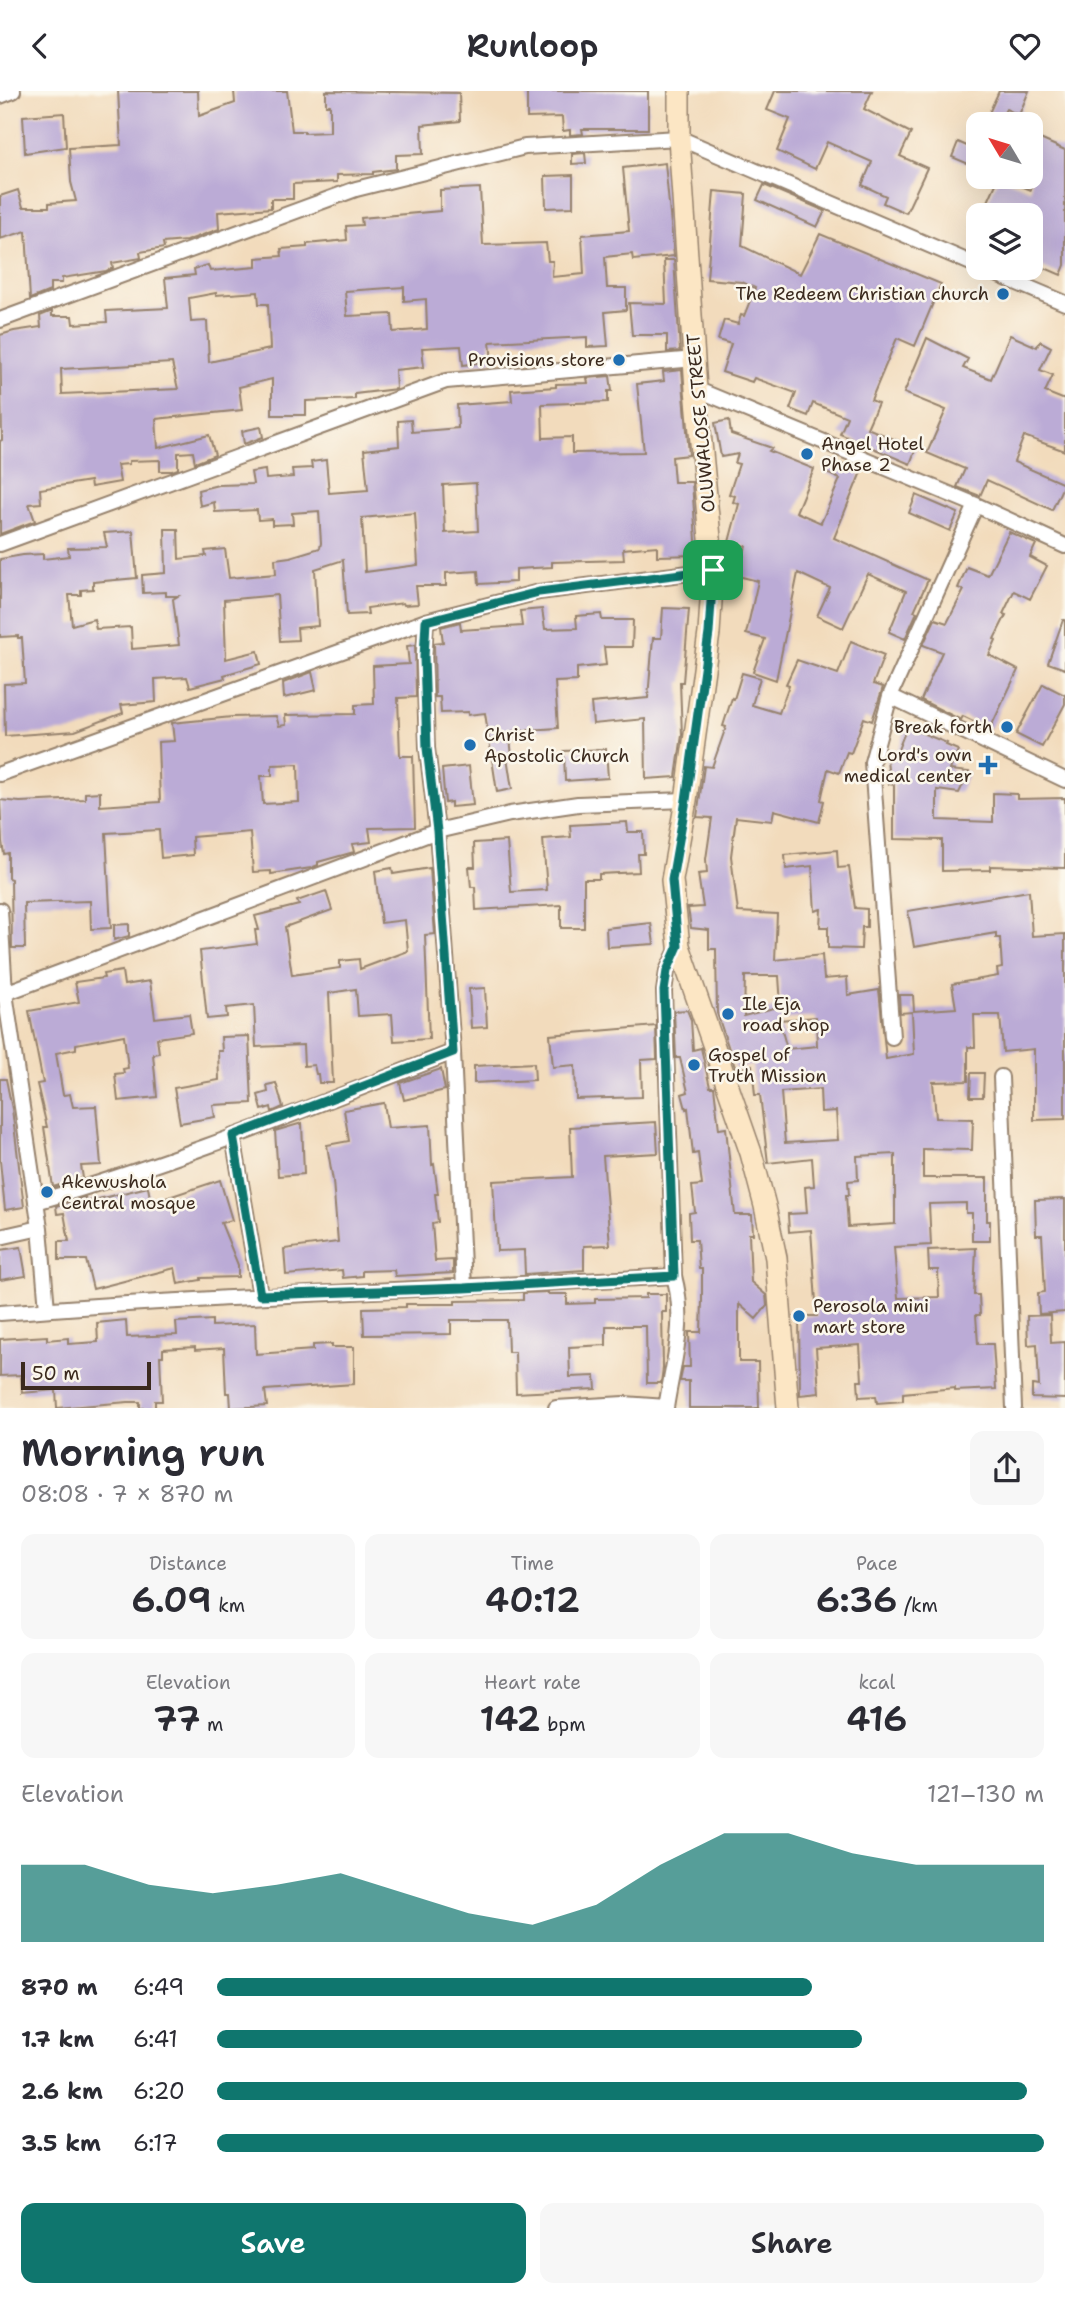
<!DOCTYPE html>
<html lang="en">
<head>
<meta charset="utf-8">
<style>
	:root { --surface:#fff; --page:#f7f7f7; --text:#2b2b33; --muted:#7c7c81; --accent:#0f766e }
	body { margin:0; font-family:"Shantell Sans",sans-serif; background:var(--page); color:var(--text); height:100vh; display:flex; flex-direction:column; font-size:26px; white-space:nowrap }
	* { box-sizing:border-box; margin:0 }
	p { font-size:23px; color:var(--muted) }
	.icon { flex:none; width:38px; height:38px; fill:none; stroke:currentColor; stroke-width:2; stroke-linecap:round; stroke-linejoin:round }
	.map { position:relative; height:1317px; overflow:hidden }
	.drawer { display:flex; flex-direction:column; background:var(--surface); flex:1 }
	.drawer>* { flex:none }
	.needle { width:46px; rotate:308deg }
	.fabs { position:absolute; left:966px; top:21px; display:grid; gap:14px }
	.fabs a { display:grid; place-items:center; width:77px; height:77px; border-radius:14px; background:var(--surface); box-shadow:0 7px 28px #0002; font-size:35px }
	.scale { position:absolute; left:21px; bottom:18px; width:130px; box-sizing:border-box; padding-left:7px; border:4px solid #3b2a1e; border-top:0; font-size:19px; line-height:24px; white-space:nowrap; color:#3b2a1e; -webkit-text-stroke:5px #fbf7ec; paint-order:stroke }
	.pin { position:absolute; display:grid; place-items:center; width:60px; height:60px; color:#fff; margin:-30px; border-radius:14px; box-shadow:0 4px 10px #0006 }
	.round { display:grid; place-items:center; flex:none; width:74px; height:74px; border-radius:14px; background:var(--page) }
	.overview { display:flex; align-items:center; justify-content:space-between; height:119px; padding:0 21px }
	h1 { font-size:38px; font-weight:600; line-height:52px }
	.metrics { display:grid; grid-template-columns:repeat(3,1fr); gap:10px; height:119px; padding:7px 21px }
	.metrics div { display:grid; align-content:center; border-radius:14px; background:var(--page); text-align:center }
	.metrics b { font-size:35px; font-weight:600 }
	.metrics small { font-size:19px; font-weight:400 }
	.metrics p { font-size:19px }
	.chart { height:196px; padding:14px 21px }
	.chart p { display:flex; justify-content:space-between }
	.chart svg { width:100%; height:126px; margin-top:7px; fill:var(--accent); opacity:.7 }
	.action { display:flex; gap:14px; margin-top:auto; padding:14px 21px }
	.action a { flex:1; height:80px; border-radius:14px; background:var(--accent); color:#fff; font-size:28px; font-weight:600; line-height:80px; text-align:center }
	.action a+a { background:var(--page); color:var(--text) }
	ul { padding:0 21px; list-style:none; font-size:23px }
	li { display:grid; grid-template-columns:112px 84px 1fr; align-items:center; height:52px }
	li i { height:18px; border-radius:9px; background:var(--accent) }
	header { display:flex; justify-content:space-between; align-items:center; height:91px; padding:0 21px; background:var(--surface); font-size:32px; font-weight:600 }
	.map>svg:first-child { display:block }
	.building { fill:#bbabd6; fill-rule:evenodd }
	.lines { fill:none; stroke-linecap:round; stroke-linejoin:round }
	.street-casing { stroke:#96826d; stroke-width:18 }
	.secondary-casing { stroke:#96826d; stroke-width:24 }
	.street { stroke:#fff; stroke-width:14 }
	.secondary { stroke:#fce6c4; stroke-width:21 }
	.route-casing { stroke:#fff; stroke-width:14 }
	.route { stroke:#0f766e; stroke-width:9 }
	.poi-dot { fill:#1f6fb2; stroke:#fbf7ec; stroke-width:2.5 }
	.labels { text-anchor:middle; dominant-baseline:central; stroke-width:5; stroke-linejoin:round; paint-order:stroke }
	.poi-label { font-size:18px; fill:#3b2a1e; stroke:#fbf7ec; text-anchor:start }
	.street-label { font-size:18px; fill:#3b2a1e; stroke:#fbf7ec }
</style>
</head>
<body>
<header><svg class="icon" aria-label="back" viewBox="0 0 24 24"><path d="M15 5l-7 7 7 7"/></svg>Runloop<svg class="icon" aria-label="heart" viewBox="0 0 24 24"><path d="M12 20l-8-8c-3-5 5-10 8-4 3-6 11-1 8 4z"/></svg></header>
<div class="map">
<svg width="1065" height="1317" viewBox="0 0 1065 1317">
	<rect width="100%" height="100%" fill="#fbf7ec"/>
	<filter id="ink" filterUnits="userSpaceOnUse"><feTurbulence type="fractalNoise" baseFrequency=".0143" numOctaves="2"/><feDisplacementMap in="SourceGraphic" scale="14" xChannelSelector="R" yChannelSelector="G"/><feConvolveMatrix kernelMatrix="1 2 1 2 8 2 1 2 1" color-interpolation-filters="sRGB"/></filter>
	<filter id="wash" filterUnits="userSpaceOnUse"><feTurbulence type="fractalNoise" baseFrequency=".00686" numOctaves="4" result="noise"/><feDisplacementMap in="SourceGraphic" scale="28" xChannelSelector="R" yChannelSelector="G"/><feGaussianBlur stdDeviation="1.57" result="paint"/><feColorMatrix in="noise" values="0 0 0 0 0 0 0 0 0 0 0 0 0 0 0 0 0 1.4 0 .05"/><feComposite in="paint" operator="in"/></filter>
	<g filter="url(#wash)">
		<rect width="100%" height="100%" fill="#f2dbbc"/>
		<g id="blocks">
			<path class="building" d="M118,0H198L199,25L235,12L234,0H287L292,40H304V42L330,41V14H326V0L459,2L460,30L422,34L423,63L396,64V78L373,81V83L337,84V91L293,93V108H271V117L218,121L219,138L186,150L163,152L164,157L140,161L141,167L112,172L113,177L106,180L62,187V192H50V200L30,208L26,140L0,148V105L18,99L23,116H49V112L76,110L71,91L69,57L121,54Z
				M527,0H648V38H582L583,43L570,44V39L563,40L562,26L527,27Z
				M775,0H872L864,18L911,42L900,65L927,77L906,122L883,112L886,105L862,94L872,71L827,51L815,78L777,60L790,28L767,19Z
				M999,0H1029L1019,24L1006,18L1001,27L989,22Z
				M64,22L66,56L25,62L23,25Z
				M1031,44L1065,59V174L1061,184L1031,171V124H982L999,86L1031,99Z
				M958,51L978,60V77L952,66Z
				M585,62L586,72L572,73V63Z
				M665,72L674,165L633,169L632,163L605,166L607,197H626V219L605,221L608,255L587,256V246L490,251L492,270L463,274L461,255L422,257L424,276L395,279L396,298L355,303V308L306,310V324H272V288L239,296L242,319L156,328L158,357L209,344L215,364L195,372L193,361L178,362V378L172,380H160V369L129,370V373L117,374L120,391L91,396L90,390L40,398L41,412L29,413L35,430L0,443V350L2,349L0,244L14,240L41,236L40,225L52,220V225H72L73,233L107,231L106,220L168,217L165,187L195,184L194,178L208,174L210,180L256,176V167L282,165L281,158L307,156V153L347,149L346,135L362,134L361,127L440,120V99L480,97L483,154L546,152L548,170H553L552,186L584,183L582,144L629,140L623,77ZM404,196V210L426,208L427,238L393,241L392,223L347,225L345,200ZM258,201L259,213H268L270,258L209,271L207,230L191,231L189,207L216,202V204ZM172,272L178,298L62,303L61,278Z
				M573,84V116L546,117L545,85Z
				M764,94L825,120L817,136L757,109Z
				M714,100L746,103L742,155L800,183L820,143L941,193L915,255L897,247L871,309L878,312L867,337L916,357L910,373L840,343L847,326L813,312L808,325L790,318L796,302L754,287L752,291L722,281L731,253L718,249L724,229L738,233L741,224L744,225L755,197L742,191L707,188Z
				M664,169H674L680,260L667,261V244H632L629,212L666,213Z
				M1010,244L1037,256L1040,250L1051,256L1040,279L1053,284L1045,301L1065,309V360L1024,345L1014,371L1064,393L1052,419L987,389L980,405L957,396L965,378L927,362L946,319L904,302L927,247L968,268L963,277L991,288Z
				M682,279L689,364L672,366L674,391H692L697,464L657,465V455L623,458L624,469L552,471V476L516,478V491L479,493L478,480L446,482V495H416L418,513L404,514L403,512L367,517L368,523L347,524L343,469L315,478L318,535L297,537L298,549L280,550L277,504L224,509L226,568L258,560L261,573L224,584L225,587L190,596L187,586L155,588L156,611L121,614L123,622L75,640L5,645L4,593L25,592L22,547H18V545L0,546V468L23,464L43,463V468L69,465L68,457L107,456L104,442L133,440L137,487L93,491V498L81,499V504H69L72,534L94,528L96,538L131,536L132,558L179,554L173,508L178,505H166V501L143,502L142,484L166,482L165,438H178L179,468L206,465L205,460L225,458L229,487L276,483L275,468L290,466L320,457L321,452L319,420L292,422L293,433L272,434V428L258,429L257,419L215,421L214,411L200,415L198,399L218,394L253,393L251,381L265,379L266,388L293,386L292,378L312,377L311,371L326,369L329,402L368,399L364,359L399,355L398,330L411,329L412,341L458,337L457,314L512,310L511,299L556,296V293L588,292L587,287L610,285L612,300H608V311L542,313L543,347L572,346V362L644,361L637,293L664,290L663,281ZM476,392L478,440L445,442L443,394ZM415,422L418,474L365,481L362,427Z
				M729,329L731,343L772,357L769,360L814,378L796,421L821,432L840,388L824,381L829,368L861,381L834,447L928,489L914,520L917,521L905,548L889,541L906,500L868,483L843,537L817,525L830,497L798,482L776,589L753,581L765,548L746,543L758,490L738,485L746,455L729,451L739,413L733,411L735,405L729,403L739,373L735,372L738,363L721,366L715,332Z
				M261,336L263,346L244,353L242,340Z
				M916,404L958,422L950,440L909,422Z
				M1009,441L1036,453L1030,466L1047,475L1030,508L1014,500L1003,523L1006,524L994,548L996,549L989,564L1018,579L990,638L963,625L961,629L921,609L942,561L923,554L935,528L947,532L964,499L958,497L967,476L988,484Z
				M663,517L689,518L683,591H680L682,644L676,686L646,688L645,628L593,633L591,612L648,607L653,547H661Z
				M542,518L545,538L577,537L576,525L601,523L602,529H633L632,556H604L606,574L577,577V590L555,591L558,637L513,640L514,646H510L512,666H507L512,698L497,701L485,622L468,624V621L441,622L440,606H435L434,552L443,551L441,536L460,531L461,539L522,535L520,520Z
				M1063,529H1065V578L1048,572Z
				M851,550L884,564L873,593L883,596L872,630L864,627L851,662L847,661L839,682L828,678L821,709L824,710L819,731L774,719L772,730L736,726L731,765L738,821L777,823L775,869L822,864L824,888L847,886L848,904L879,899L886,968L914,963L912,921L900,922L899,904H913L914,920L956,917L952,893L998,885L997,878L1002,877L1000,847H996V842L914,856L908,820L1029,800L1032,845L1065,843V1028L1034,1029V958L1003,961L1000,924H974L975,956H968V990L933,991L936,1027L973,1028L972,1059L923,1058V1087H987V1130H990V1150H972V1122H966V1112L929,1113L931,1154L894,1156L898,1207L939,1206L938,1179H929L928,1159L976,1157L974,1204H979L980,1224H976L978,1253H993L996,1298L955,1300V1297L903,1302V1310L877,1312L876,1305L859,1306L858,1290H862L860,1254L816,1257L819,1302L800,1304L799,1225H817L811,1139L789,1141L788,1123L807,1122L805,1096L814,1095L812,1067L768,1072L760,1004H755L752,974L736,979L717,922L716,858H709V839L691,837L688,817L703,816L698,783L707,782L706,768L712,727L697,726L704,675L712,676L726,636L723,635L732,607L734,608L742,582L760,587L752,614L779,622L789,594L786,593L797,569L838,583ZM745,885H779L781,915L744,925ZM816,926L817,955L787,958L779,929ZM820,998L821,1021L836,1020L838,1049L785,1052L781,1001ZM895,1063V1133L848,1136L846,1104H849L848,1090L858,1089L857,1065Z
				M415,554L416,606L398,607L400,665H413L415,736L369,737L371,751L352,753L354,761L318,771V774L311,777L271,783V780L253,781L250,741L192,746L193,764L161,767L159,739L106,742L111,837L91,838L90,810L24,812L25,857H12L11,788L8,787V762L4,763L2,751L0,709L20,711L85,708V702L100,701V715L160,711L158,651L174,650L172,632L232,626L276,625L279,635L286,634L285,624L355,623V614L374,613L373,575L409,573L407,555ZM298,673L299,711L263,713L261,685H272V674Z
				M312,581L316,599L284,607L283,592Z
				M1043,593L1065,604V613L1042,656L1016,643Z
				M907,636L947,652L946,654L958,659L950,679L969,681L959,702L937,699V729L993,731V702L1017,703V708L1065,707V777L990,775V779L942,780V749L894,748V694L889,693L887,666H895Z
				M606,658L608,687L565,690L564,660Z
				M469,675L473,714L451,716V711L445,712L442,678Z
				M627,731L628,741H643L644,763H638L639,781L599,783V788H584V837H561V814L476,819L475,796H471L469,776H475L474,752L507,750L511,801L547,799L543,748L571,746L570,734Z
				M837,759L838,777L849,776L855,817L867,818V836H862L861,858L828,857V836H820L821,818L815,820L812,775L786,778L785,764Z
				M392,777L393,783L430,777L435,843L425,844L429,948L394,950L392,923L358,925L356,898L329,902L333,992H319L318,983H316L314,974L304,975L303,954L256,956L254,914L226,917L227,926L207,928L200,860L257,853L255,839H259L255,825L299,814L297,810L326,800L332,819L285,836L292,884L340,877V870L359,868L360,878L408,860L405,829L381,832L375,780Z
				M651,832L654,853L607,856L606,837Z
				M129,833V845L114,849V834Z
				M122,880L124,894L150,890L155,927L189,923L192,942L157,947L159,962L153,963L157,1006L118,1010L115,983L124,982L123,978L128,977L124,944L76,953V958L56,962L63,1004L70,1003L73,1016L96,1015L101,1074L81,1075L83,1087L53,1096L44,1036H47L37,993L43,992L29,920L79,911L75,891L104,887L103,883Z
				M485,897L487,936L471,937L469,898Z
				M687,919L691,929L693,959L701,957L710,996H714L719,1038L726,1037L735,1124H752L753,1143H749L751,1191L766,1204L767,1215L756,1228L739,1213V1271H758L759,1317H689V1290H680L683,1276H690L689,1241H701L702,1209V1178H699L697,1149H690L689,1122L695,1121L692,1095L702,1094L698,1062L693,1063L688,1017L686,1018L682,1003L688,1001L680,967H676L674,920Z
				M656,935L657,968L641,969L642,1006L576,1008L575,974L553,976L550,944Z
				M249,945L252,1012L213,1014L215,1026L180,1032L174,997L219,989L218,960H222L221,946Z
				M534,972L535,989L474,992V975Z
				M441,978L445,999L404,1009L400,992Z
				M971,982H984L983,1006H970Z
				M0,988H6L12,1018L24,1116L5,1119L0,1070Z
				M276,992L283,1016L272,1021L271,1016L262,1019L258,1004L268,1001L267,994Z
				M384,1012L388,1037L430,1034L432,1074L434,1073L438,1103H435L438,1131L432,1132L435,1170L453,1169V1182L395,1185L394,1179L362,1180V1185L343,1187L342,1179L286,1184L284,1158L338,1151L333,1090L327,1054L349,1050L344,1019Z
				M656,1031L658,1062L603,1065L610,1154L584,1155V1179L525,1183L524,1159L497,1160L493,1090L572,1086L570,1036Z
				M302,1032L304,1083L278,1085L275,1040Z
				M220,1089L232,1129L221,1132L238,1174V1186L201,1187V1189L178,1193L175,1177L93,1198L86,1169H59V1150H69L64,1122L57,1123L56,1115L85,1106L86,1111L148,1096L151,1112Z
				M1065,1108V1221L1039,1223L1038,1202L1045,1201L1042,1144H1036L1035,1109Z
				M21,1156L26,1185L0,1189V1159Z
				M548,1201V1203H567V1213L595,1212V1208L646,1207V1203H666V1221H662L663,1277L661,1292H647L646,1235H606V1254L569,1256L570,1286L595,1285L596,1298L516,1302L515,1261H508L507,1229H451V1243L364,1244L363,1217L406,1216V1213H455V1210L523,1209V1202Z
				M1050,1224L1051,1252L1065,1251V1308L1032,1307V1294L1039,1295L1037,1253L1028,1254L1027,1225Z
				M126,1229L127,1246L177,1244L176,1231L212,1229V1235L255,1233L256,1263L313,1259V1254L332,1253V1256H354V1293L265,1299L267,1315L231,1317L230,1302H226L224,1257L195,1259V1256L163,1258V1265H160L162,1310H155V1317H140V1311H128L57,1317L56,1299L22,1302L21,1284L0,1285V1248L47,1245V1249L68,1247V1253L98,1251L97,1232Z"/>
		</g>
	</g>
	<g filter="url(#ink)">
		<use href="#blocks" fill-opacity="0" stroke="#96826d" stroke-width="2"/>
		<g class="lines">
			<g class="street-casing">
				<path id="street" d="M0,5L13,0
					M982,177L1065,212
					M0,229L356,98L525,56L679,47L978,175
					M696,298L976,414L1065,455
					M0,453L446,290L695,268
					M426,530L424,566L427,657L437,740L453,961L464,1197
					M890,605L1065,689
					M0,683L426,530L539,501L713,479
					M0,819L5,902L40,1137L47,1218
					M0,904L437,740L510,723L578,713L686,709
					M892,946L872,671L890,605L976,414
					M1001,986L1014,1317
					M233,1045L260,1204
					M36,1111C178,1071 315,1014 453,961
					M0,1146L40,1137
					M0,1222C224,1204 449,1198 674,1185
					M556,1317L624,1313L666,1316
					M666,1317C673,1270 687,1232 674,1185L664,900L667,880L679,855"/>
			</g>
			<g class="secondary-casing">
				<path id="secondary" d="M679,0V47L696,298L713,479L709,542L686,709L672,789L679,855L751,1062L765,1115L776,1167L788,1317"/>
			</g>
			<use href="#street" class="street"/>
			<use href="#secondary" class="secondary"/>
		</g>
	</g>
	<g class="lines" filter="url(#ink)">
		<g class="route-casing">
			<path id="route" d="M713,479L709,542L686,709L672,789L678,855L667,880L664,900L674,1185L464,1197L260,1204L233,1045L453,961L437,740L427,657L424,566L426,530L539,501Z"/>
		</g>
		<use href="#route" class="route"/>
	</g>
	<g class="poi-dot">
		<circle cx="1003" cy="203" r="7"/>
		<circle cx="619" cy="269" r="7"/>
		<circle cx="807" cy="363" r="7"/>
		<circle cx="1007" cy="636" r="7"/>
		<circle cx="470" cy="654" r="7"/>
		<path d="M984.5 663.5h7v7h7v7h-7v7h-7v-7h-7v-7h7z"/>
		<circle cx="728" cy="923" r="7"/>
		<circle cx="694" cy="974" r="7"/>
		<circle cx="47" cy="1101" r="7"/>
		<circle cx="799" cy="1225" r="7"/>
	</g>
	<g class="labels">
		<g class="poi-label">
			<text x="989" y="203" text-anchor="end">The Redeem Christian church</text>
			<text x="605" y="269" text-anchor="end">Provisions store</text>
			<text x="821" y="353">Angel Hotel<tspan x="821" dy="21">Phase 2</tspan></text>
			<text x="993" y="636" text-anchor="end">Break forth</text>
			<text x="484" y="644">Christ<tspan x="484" dy="21">Apostolic Church</tspan></text>
			<text x="972" y="664" text-anchor="end">Lord's own<tspan x="972" dy="21">medical center</tspan></text>
			<text x="742" y="913">Ile Eja<tspan x="742" dy="21">road shop</tspan></text>
			<text x="708" y="964">Gospel of<tspan x="708" dy="21">Truth Mission</tspan></text>
			<text x="61" y="1091">Akewushola<tspan x="61" dy="21">Central mosque</tspan></text>
			<text x="813" y="1215">Perosola mini<tspan x="813" dy="21">mart store</tspan></text>
		</g>
		<g class="street-label">
			<text transform="translate(701 332) rotate(-95)">OLUWALOSE STREET</text>
		</g>
	</g>
</svg>
<div class="fabs">
<a><svg class="needle" viewBox="-14 -14 28 28"><path d="M0-13l5 13h-10z" fill="#e53935"/><path d="M0 13l5-13h-10z" fill="#7c7c81"/></svg></a>
<a><svg class="icon" aria-label="layers" viewBox="0 0 24 24"><path d="M12 4l9 5-9 5-9-5zM3 14l9 5 9-5"/></svg></a>
</div>
<div class="scale">50 m</div>
<div class="pin" style="left:713px;top:479px;background:#1e9e55"><svg class="icon" aria-label="arrive" viewBox="0 0 24 24"><path d="M6 21V4h12l-3 4 3 4H6"/></svg></div>
</div>
<section class="drawer">
<div class="overview"><div><h1>Morning run</h1><p>08:08 · 7 × 870 m</p></div><a class="round"><svg class="icon" aria-label="share" viewBox="0 0 24 24"><path d="M12 15V3M7 8l5-5 5 5M5 13v7h14v-7"/></svg></a></div>
<div class="metrics">
<div><p>Distance</p><b>6.09<small> km</small></b></div>
<div><p>Time</p><b>40:12</b></div>
<div><p>Pace</p><b>6:36<small> /km</small></b></div>
</div>
<div class="metrics">
<div><p>Elevation</p><b>77<small> m</small></b></div>
<div><p>Heart rate</p><b>142<small> bpm</small></b></div>
<div><p>kcal</p><b>416</b></div>
</div>
<div class="chart"><p><span>Elevation</span>121–130 m</p>
<svg viewBox="0 0 160 44" preserveAspectRatio="none"><path d="M0 44V17L10 17L20 24L30 27L40 24L50 20L60 27L70 34L80 38L90 31L100 17L110 6L120 6L130 13L140 17L150 17L160 17V44z"/></svg>
</div>
<ul>
<li><b>870 m</b>6:49<i style="width:72%"></i></li>
<li><b>1.7 km</b>6:41<i style="width:78%"></i></li>
<li><b>2.6 km</b>6:20<i style="width:98%"></i></li>
<li><b>3.5 km</b>6:17<i style="width:100%"></i></li>
</ul>
<div class="action"><a>Save</a><a>Share</a></div>
</section>
</body>
</html>
